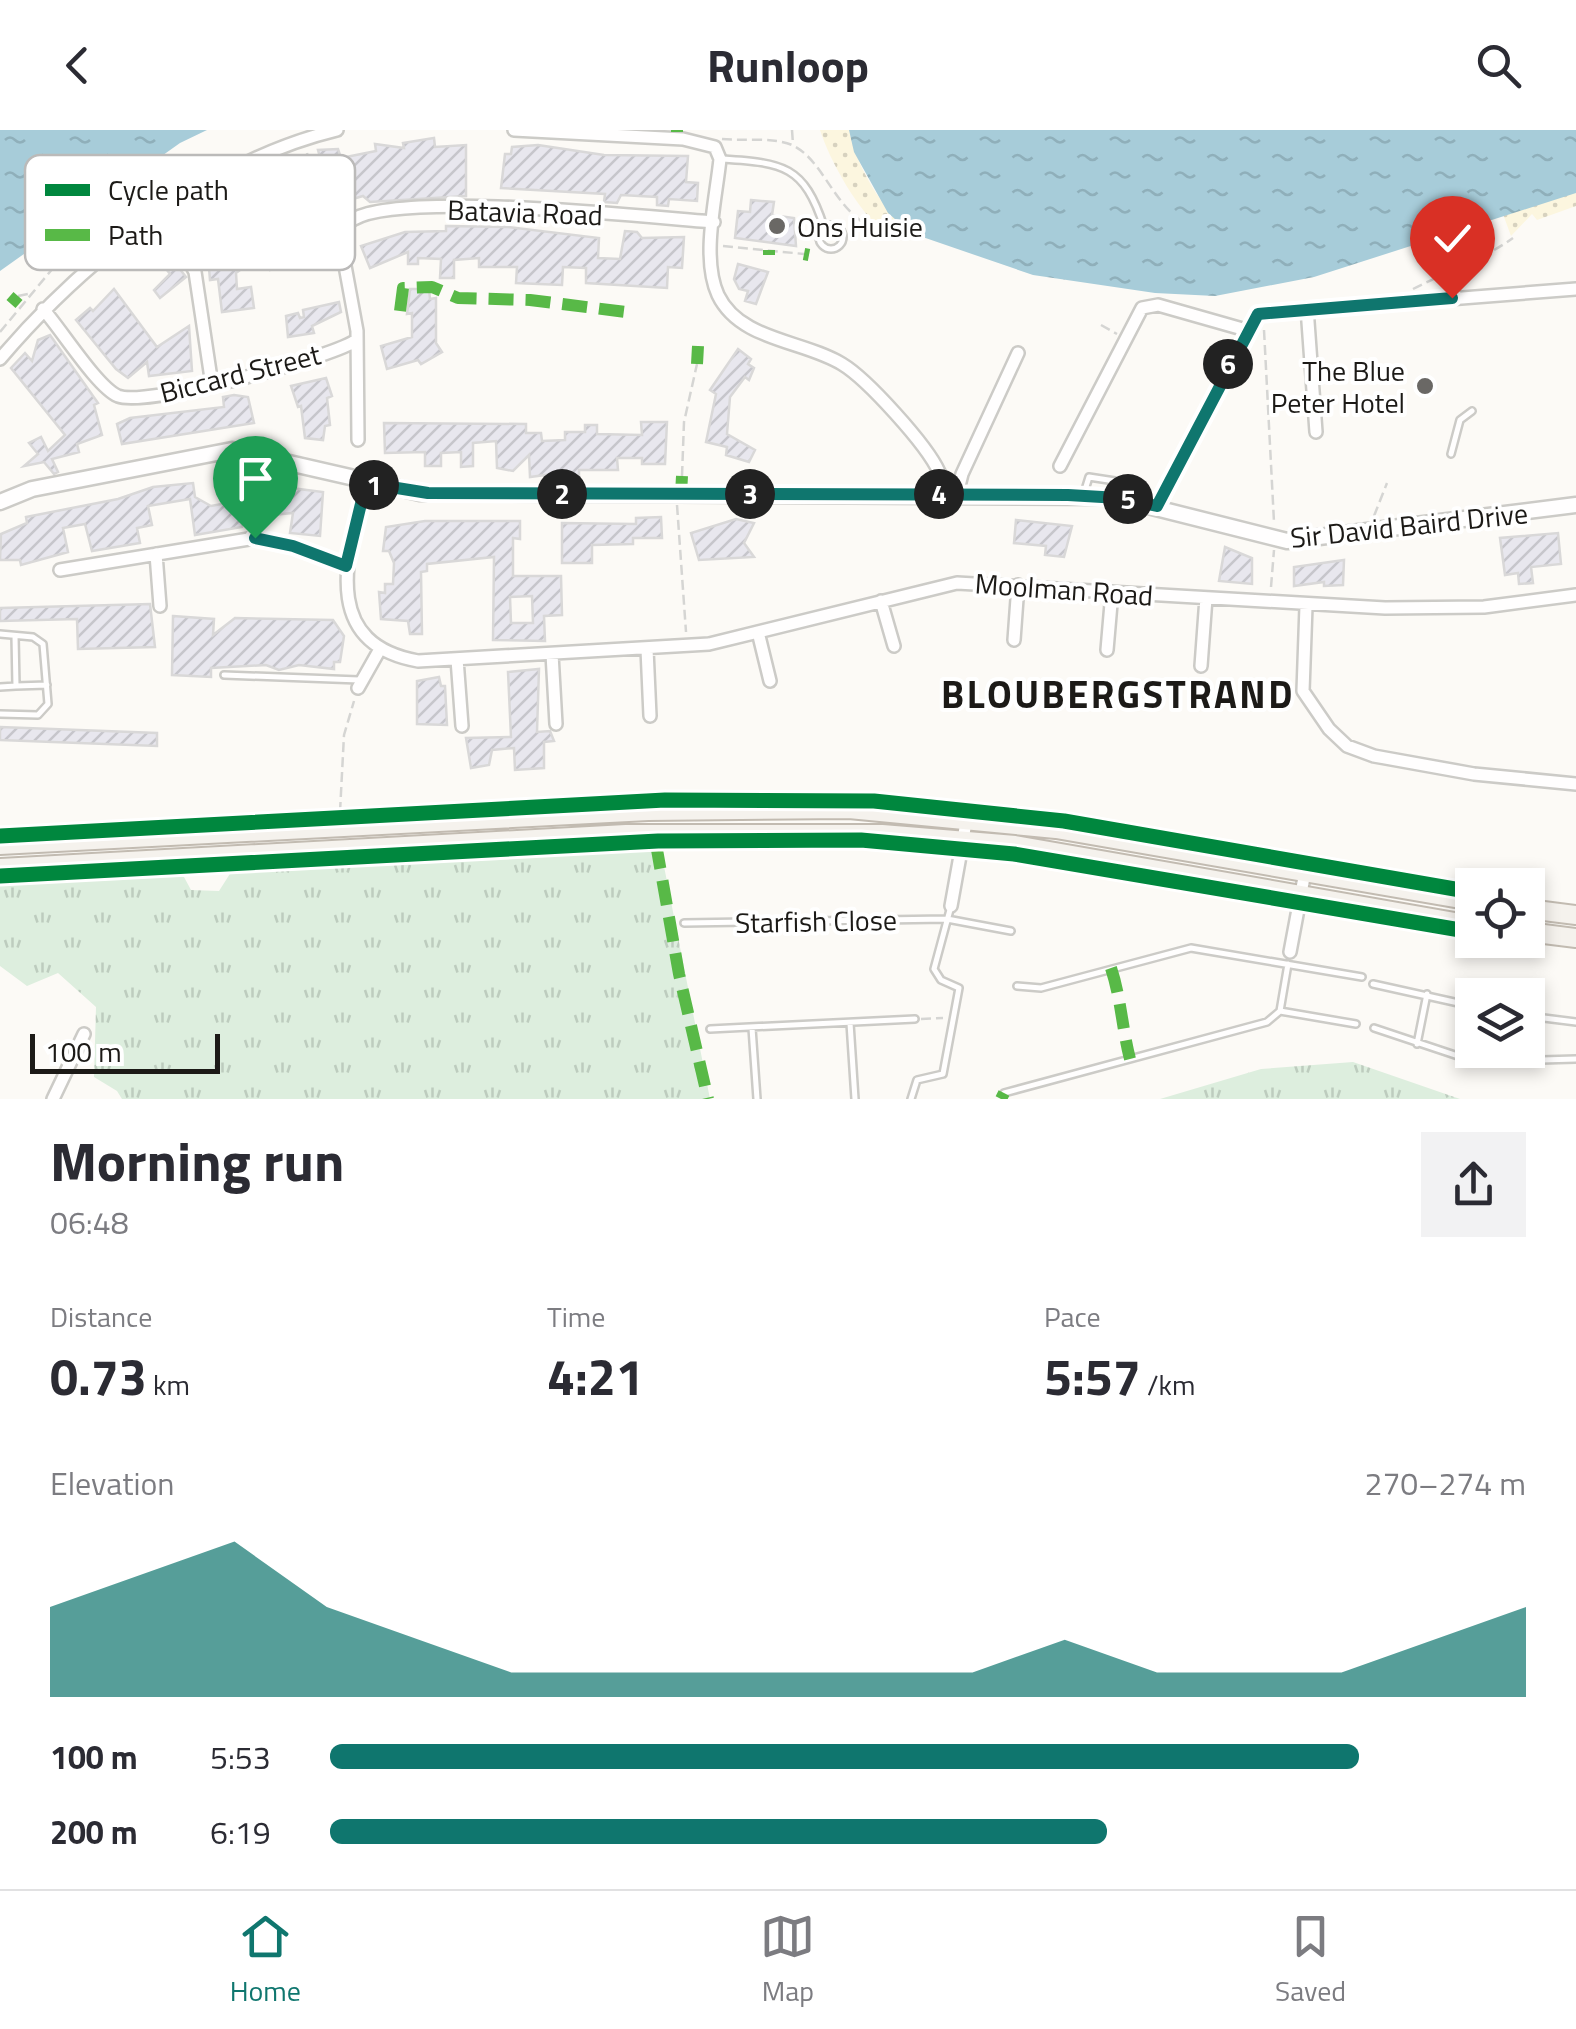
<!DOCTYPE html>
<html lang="en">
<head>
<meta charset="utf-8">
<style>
	:root { --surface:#fff; --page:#f2f2f3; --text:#2b2b33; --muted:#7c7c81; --line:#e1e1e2; --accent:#0f766e }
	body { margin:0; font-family:"Titillium Web",sans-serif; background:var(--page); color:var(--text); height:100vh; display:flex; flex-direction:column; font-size:38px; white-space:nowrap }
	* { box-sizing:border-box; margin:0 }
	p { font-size:32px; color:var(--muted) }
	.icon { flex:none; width:55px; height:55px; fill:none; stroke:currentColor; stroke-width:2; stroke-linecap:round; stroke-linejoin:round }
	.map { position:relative; height:969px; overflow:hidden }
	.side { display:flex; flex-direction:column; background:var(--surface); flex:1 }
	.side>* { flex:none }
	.controls { position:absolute; left:1455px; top:738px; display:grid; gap:20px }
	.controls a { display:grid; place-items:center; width:90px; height:90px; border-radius:0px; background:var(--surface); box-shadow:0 5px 15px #0003; font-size:50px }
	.scale { position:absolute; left:30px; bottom:25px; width:190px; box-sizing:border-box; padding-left:10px; border:5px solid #1c1a17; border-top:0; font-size:28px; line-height:35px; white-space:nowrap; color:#1c1a17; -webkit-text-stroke:8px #fff; paint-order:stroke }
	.pin { position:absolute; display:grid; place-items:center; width:85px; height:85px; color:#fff; margin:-102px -42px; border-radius:50% 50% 50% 0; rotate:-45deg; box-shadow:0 0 10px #0007 }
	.pin .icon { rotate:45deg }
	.km { position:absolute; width:50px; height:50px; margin:-25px; border-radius:50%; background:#222; color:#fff; font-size:28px; line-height:50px; text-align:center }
	.round { display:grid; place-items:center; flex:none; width:105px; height:105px; border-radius:0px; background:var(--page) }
	.headline { display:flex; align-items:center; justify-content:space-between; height:170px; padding:0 50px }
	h1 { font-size:55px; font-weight:700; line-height:75px }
	.metrics { display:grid; grid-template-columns:repeat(3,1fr); gap:15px; height:170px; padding:10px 50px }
	.metrics div { display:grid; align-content:center }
	.metrics b { font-size:50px; font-weight:700 }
	.metrics small { font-size:28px; font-weight:400 }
	.metrics p { font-size:28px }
	.chart { height:280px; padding:20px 50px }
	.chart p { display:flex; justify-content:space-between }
	.chart svg { width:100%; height:180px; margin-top:10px; fill:var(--accent); opacity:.7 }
	ul { padding:0 50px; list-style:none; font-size:32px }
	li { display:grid; grid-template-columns:160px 120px 1fr; align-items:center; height:75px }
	li i { height:25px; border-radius:12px; background:var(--accent) }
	header { display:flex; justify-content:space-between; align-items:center; height:130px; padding:0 50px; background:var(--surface); font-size:45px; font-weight:700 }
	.menu { display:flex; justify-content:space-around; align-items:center; height:140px; border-top:2px solid var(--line); background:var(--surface); font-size:28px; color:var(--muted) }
	.menu a { display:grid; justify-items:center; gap:5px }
	.menu .selected { color:var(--accent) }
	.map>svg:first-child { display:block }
	.grass { fill:url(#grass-tufts) }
	.sand { fill:url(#sand-dots) }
	.water { fill:url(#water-ripples) }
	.building { fill:url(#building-hatch); stroke:#d9d8d8; stroke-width:2.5; fill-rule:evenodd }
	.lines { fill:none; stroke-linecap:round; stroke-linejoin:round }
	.service-casing { stroke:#cccbc7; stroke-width:10 }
	.minor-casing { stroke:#cccbc7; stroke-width:16 }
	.tertiary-casing { stroke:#cccbc7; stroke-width:19 }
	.primary-casing { stroke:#c2bbb1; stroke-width:22 }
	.path { stroke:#d5d5d3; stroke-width:2.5; stroke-dasharray:10 5; stroke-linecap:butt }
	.service { stroke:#fffefe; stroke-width:5 }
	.minor { stroke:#fffefe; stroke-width:11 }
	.tertiary { stroke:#fffefe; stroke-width:14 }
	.primary { stroke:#f5f2ed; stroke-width:18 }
	.quiet { stroke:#58b947; stroke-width:12; stroke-dasharray:25 12; stroke-linecap:butt }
	.cycleway-casing { stroke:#fff; stroke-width:21 }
	.cycleway { stroke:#00873e; stroke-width:15 }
	.route-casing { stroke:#fff; stroke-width:20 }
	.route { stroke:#0f766e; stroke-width:12 }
	.poi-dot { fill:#6a6865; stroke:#fff; stroke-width:4 }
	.labels { text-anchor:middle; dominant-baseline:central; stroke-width:8; stroke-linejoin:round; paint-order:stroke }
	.street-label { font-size:28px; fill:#1c1a17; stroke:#fff }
	.poi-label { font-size:28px; fill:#1c1a17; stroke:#fff; text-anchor:start }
	.district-label { font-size:38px; font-weight:bold; letter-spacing:2.5px; fill:#1c1a17; stroke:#fff }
	.key { fill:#fff; stroke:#bbbab9; stroke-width:2.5 }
	.key-label { font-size:28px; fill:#1c1a17 }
</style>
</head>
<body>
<header><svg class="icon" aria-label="back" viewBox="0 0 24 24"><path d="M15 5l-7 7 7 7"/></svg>Runloop<svg class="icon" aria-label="search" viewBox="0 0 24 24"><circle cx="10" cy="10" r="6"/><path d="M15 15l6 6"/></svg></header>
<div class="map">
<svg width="1576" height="969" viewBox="0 0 1576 969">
	<defs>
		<pattern id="grass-tufts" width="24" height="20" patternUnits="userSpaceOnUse" patternTransform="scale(2.5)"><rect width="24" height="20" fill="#ddeede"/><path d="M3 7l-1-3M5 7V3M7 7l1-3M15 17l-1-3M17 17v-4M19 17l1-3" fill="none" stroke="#bdccbe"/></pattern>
		<pattern id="sand-dots" width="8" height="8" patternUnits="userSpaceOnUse" patternTransform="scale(2.5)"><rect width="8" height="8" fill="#fcf6df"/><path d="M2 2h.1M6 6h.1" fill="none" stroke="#d7d2bf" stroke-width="1.8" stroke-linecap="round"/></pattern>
		<pattern id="water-ripples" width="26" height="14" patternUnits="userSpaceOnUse" patternTransform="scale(2.5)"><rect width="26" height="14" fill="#a7ccd9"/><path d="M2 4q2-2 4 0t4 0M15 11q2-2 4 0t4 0" fill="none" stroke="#8fafba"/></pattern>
		<pattern id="building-hatch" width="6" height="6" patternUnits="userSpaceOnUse" patternTransform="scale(2.5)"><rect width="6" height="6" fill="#e8e7ee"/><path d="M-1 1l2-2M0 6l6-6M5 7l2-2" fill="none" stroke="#c6c6cb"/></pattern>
	</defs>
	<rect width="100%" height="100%" fill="#fcfaf6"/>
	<path class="grass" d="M660,716L710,969H122L117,961L94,947L96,877L58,843L27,856L0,836V751L171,742L184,747L191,760L219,761L233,739L392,735L425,728Z
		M1353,932L1460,969H1160L1261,939Z"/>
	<path class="sand" d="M820,0H849C858,40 881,77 911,103L909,109C903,107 891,106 886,102C860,86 829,29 820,0Z
		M1576,36V76L1537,90L1532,84L1511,106L1500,76Z"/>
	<path class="water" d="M0,0H207L180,13L0,141Z
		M849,0H1576V63L1314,147L1215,166L1155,163L1033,145L911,103L888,83L854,22Z"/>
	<path class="building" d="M434,8L435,17L466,15V66L370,72L363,66L339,73L341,80L327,83L325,73L286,83L277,51L297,44L296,38L321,31L318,20L338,19L341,28L376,21L375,14L404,18L403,13Z
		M538,15L604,25L688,26L686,52L698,53L697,71L669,69L668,76L657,75V67L621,65L617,73L604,72L605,64L501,58L505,24H511L512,17Z
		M225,68L254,100L287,93L292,110L280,113L285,136L270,140L265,122L236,143L237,159L251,157L254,178L222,182L218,149L210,150L209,138L217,136L223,124L196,89Z
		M751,70L774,72L772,85L794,88L796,116L735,108L738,81L750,82Z
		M446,96L508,97L599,108L598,128L620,129L625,101L637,102L642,108L684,107L682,138L668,137L667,158L586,153V138L563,137L562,155L516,153L517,137H479V128L454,130V148H440L441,129L418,128V134H408V122L370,138L361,116L405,102L446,101Z
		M168,124L186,147L160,168L154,160L170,144L160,131Z
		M738,134L768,142L756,174L745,171L748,161L739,159L734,149Z
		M114,159L157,217L189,196L192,241L149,246L147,232L128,248L116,239L76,190L90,178L93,181Z
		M410,159H429L430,169L436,168V213L442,222L421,234L418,230L387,239L381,216L412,207V183L407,184Z
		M339,172L341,182L312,196L314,203L288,207L286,186L298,183L300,188L304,187L303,180Z
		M50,205L98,273L94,275L102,305L77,314L79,322L52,329L58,342L54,344L44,332L24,336L38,324L29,313L41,307L48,321L65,305L11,238L25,223L32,231L38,210Z
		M738,219L751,229L748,234L754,238L749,250L745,247L730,267L727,304L755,320L749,332L726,325L727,317L706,312L716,264L710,260Z
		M326,248L332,266L327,268L330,295L325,296L323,310L305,308L301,276L298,277L291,256Z
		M234,265L248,267L254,293L122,314L117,294L130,288L224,277L223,267Z
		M641,292H667L665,334H642V328H617L618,340H579V347H567V342L530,347L529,325L513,341L497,338L496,311L473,313V336L461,337V322L441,323V336H425V322L385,323L384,293L526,294V303H541L542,311L565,310V302H585V295H597V304L642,305Z
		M193,353L195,367L211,376L227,373V368L249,367V362L268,361V366L291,365V358L323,362L320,406L290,403L293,383L242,388V397L195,405L190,369L148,376L152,395L137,398L140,413L92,421L85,394L63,398L68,422L21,435L20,430H0L1,404L27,393L26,387L118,369L153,357Z
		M661,387L662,408H633V414L592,415V433H562V393L636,394V388Z
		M736,389L754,393L744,413L754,427L699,430L691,403Z
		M1016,390L1072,396L1064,427L1045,425L1046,416L1014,413Z
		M425,391H520V409L513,408V446H561L562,485L544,486L545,511L493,510L494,427L427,434V441L421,442L422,504H410L408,491L381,489L379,462L385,463V454H393L394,433L389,421H383L386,397ZM532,466L533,493H511L510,467Z
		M1558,403L1561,434L1531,437L1533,453L1519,454L1518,443L1505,445L1500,408Z
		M1225,417L1252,428V454L1219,451Z
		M1344,430L1343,455L1324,456V452L1294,456V437Z
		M150,474L155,517L78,519L77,489L0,491V478Z
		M173,486L214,489L213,505L235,488L333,490L344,506L340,532H334V539L299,535L279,540L266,535L211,538V547L172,545Z
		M539,539L537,602L550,601L554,611L544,612V638L515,640L514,618L492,620L489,635L471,638L466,608L511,607L508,542Z
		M439,547L441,556H445L447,595L417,594V551Z
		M0,597L157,603V616L0,610Z"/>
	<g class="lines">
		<g class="service-casing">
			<path id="service" d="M723,29C783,33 804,35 824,97
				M819 107a12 12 0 1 1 24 0a12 12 0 1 1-24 0Z
				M1451,324L1460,290L1472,281
				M1084,363L1089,347L1115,351
				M0,504L33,507L43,514L48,574L38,585L0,584
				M15,506L16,556L47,555
				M224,545L359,550
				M0,557L16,556
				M684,793L947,789L1011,801
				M1373,854L1472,876
				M1017,856L1041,858L1191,818L1362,847
				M1280,881L1288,834
				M1528,886L1576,892
				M850,893L855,969
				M752,898L757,969
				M1374,898L1476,932L1576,929
				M710,899L915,889
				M1417,914L1427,864
				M1004,963L1267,892L1280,881L1356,894
				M911,969L917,950L943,944L959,858L941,850L934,839L951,776"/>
		</g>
		<g class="minor-casing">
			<path id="minor" d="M514,0L683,9L715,17L720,29C716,69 701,128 718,165C740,211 803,210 842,234C867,249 927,315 939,342C943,349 942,356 941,364
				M163,82L195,142L212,255
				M1307,178L1316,302
				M43,179C61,199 97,257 118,266C146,277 327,229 355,211
				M0,229C84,130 208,31 337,0
				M358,310L357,201L341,114C342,102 343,95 354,89C402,61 648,87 714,92
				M1060,336L1142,178L1158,175L1246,200
				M365,353C348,423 318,513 418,531L709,514L957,453L1385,478L1484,477L1576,465
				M957,364L962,344L1018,223
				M1157,376L1258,184L1576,159
				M156,424L160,476
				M60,440L255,408L293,415L346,436
				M881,471L894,516
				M1306,476L1303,561L1329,599L1347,616L1374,626L1474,644L1576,654
				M758,502L770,551
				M1014,510L1018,455
				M647,519L650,586
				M1107,520L1112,462
				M552,524L556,594
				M457,529L462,596
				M1201,536L1206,468
				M358,558L380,519
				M951,776L967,687
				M1290,822L1305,742
				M53,969L84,904"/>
		</g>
		<g class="tertiary-casing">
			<path id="tertiary" d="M0,372L32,359L232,320L420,363L1112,367L1287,411L1576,375"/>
		</g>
		<g class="primary-casing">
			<path id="primary" d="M0,715L648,681L849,679L1056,699L1472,771
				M0,738L626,704H882L1015,715L1472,795
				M1528,779L1576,785
				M1528,802L1576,808"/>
		</g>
		<path class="path" d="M792,0L793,14
			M722,9C742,11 774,7 792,15C824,30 833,78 871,97L881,95
			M307,23L322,84L331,95
			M170,61L184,52
			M723,116L804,124
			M1454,141L1455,158
			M1413,159C1446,142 1482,130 1513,108
			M18,166L28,164
			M1101,195L1117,204
			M1264,200L1274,392
			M0,202L78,108L99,93L116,90L164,65
			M682,346L684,292L697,234
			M677,375L686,502
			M1374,386L1387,353
			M1271,457L1274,420
			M340,682L344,605L354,571
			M921,889L943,888"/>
		<use href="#service" class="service"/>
		<use href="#minor" class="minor"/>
		<use href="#tertiary" class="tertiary"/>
		<use href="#primary" class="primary"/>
		<path class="quiet" d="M677,2V0
			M804,124L809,125
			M769,125V120
			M11,174L18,166
			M400,181L403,158L432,157L458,168L530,170L634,183
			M697,234L698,216
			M681,364L682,346
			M656,714L679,844L708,969
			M1111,838C1121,868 1122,898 1130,929
			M1001,969L1004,963"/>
		<g class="cycleway-casing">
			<path id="cycleway" d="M0,706L665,670L874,671L1064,691L1472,762
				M0,746L658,711L861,710L1014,724L1472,802"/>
		</g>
		<use href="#cycleway" class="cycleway"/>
	</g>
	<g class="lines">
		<g class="route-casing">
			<path id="route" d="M255,408L293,416L346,436L366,353L428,363L1068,365L1119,368L1157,376L1258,184L1452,168"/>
		</g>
		<use href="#route" class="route"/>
	</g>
	<g class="poi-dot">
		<circle cx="777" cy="96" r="10"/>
		<circle cx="1425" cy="256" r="10"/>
	</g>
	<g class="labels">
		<g class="street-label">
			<text transform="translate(525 82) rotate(2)">Batavia Road</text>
			<text transform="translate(240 243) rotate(-14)">Biccard Street</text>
			<text transform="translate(1409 395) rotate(-6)">Sir David Baird Drive</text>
			<text transform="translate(1064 459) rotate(4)">Moolman Road</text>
			<text transform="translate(816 791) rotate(-1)">Starfish Close</text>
		</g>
		<g class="poi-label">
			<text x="797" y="96">Ons Huisie</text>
			<text x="1405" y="240" text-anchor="end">The Blue<tspan x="1405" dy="32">Peter Hotel</tspan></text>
		</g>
		<g class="district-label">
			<text x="1118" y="564">BLOUBERGSTRAND</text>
		</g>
	</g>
	<rect x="25" y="25" width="330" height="115" rx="15" class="key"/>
	<rect x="45" y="54" width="45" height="12" fill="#00873e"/>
	<rect x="45" y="99" width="45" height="12" fill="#58b947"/>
	<g class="key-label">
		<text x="108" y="70">Cycle path</text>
		<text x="108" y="115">Path</text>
	</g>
</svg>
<div class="controls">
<a><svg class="icon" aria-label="locate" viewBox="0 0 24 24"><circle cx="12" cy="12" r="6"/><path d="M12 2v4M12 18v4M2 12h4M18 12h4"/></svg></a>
<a><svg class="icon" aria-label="layers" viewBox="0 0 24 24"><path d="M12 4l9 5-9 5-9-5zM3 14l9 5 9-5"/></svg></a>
</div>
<div class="scale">100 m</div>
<div class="pin" style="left:255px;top:408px;background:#1e9e55"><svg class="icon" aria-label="arrive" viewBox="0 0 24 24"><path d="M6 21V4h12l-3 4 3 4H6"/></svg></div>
<div class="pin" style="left:1452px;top:168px;background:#d93025"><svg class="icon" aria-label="check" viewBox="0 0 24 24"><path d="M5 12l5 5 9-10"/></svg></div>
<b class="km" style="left:374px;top:355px">1</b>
<b class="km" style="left:562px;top:364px">2</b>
<b class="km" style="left:750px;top:364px">3</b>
<b class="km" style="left:939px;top:364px">4</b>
<b class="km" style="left:1128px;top:369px">5</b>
<b class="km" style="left:1228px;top:234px">6</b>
</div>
<section class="side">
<div class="headline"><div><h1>Morning run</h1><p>06:48</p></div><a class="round"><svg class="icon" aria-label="share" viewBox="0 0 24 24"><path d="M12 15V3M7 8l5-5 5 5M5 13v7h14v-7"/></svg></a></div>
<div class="metrics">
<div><p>Distance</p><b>0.73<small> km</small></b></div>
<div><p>Time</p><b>4:21</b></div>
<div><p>Pace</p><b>5:57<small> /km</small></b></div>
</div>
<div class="chart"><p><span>Elevation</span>270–274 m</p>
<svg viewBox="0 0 160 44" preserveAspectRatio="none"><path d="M0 44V22L10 14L20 6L30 22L40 30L50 38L60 38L70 38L80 38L90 38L100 38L110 30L120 38L130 38L140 38L150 30L160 22V44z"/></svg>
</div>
<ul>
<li><b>100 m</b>5:53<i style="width:86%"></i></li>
<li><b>200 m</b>6:19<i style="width:65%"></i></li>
</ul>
</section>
<nav class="menu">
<a class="selected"><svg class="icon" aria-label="home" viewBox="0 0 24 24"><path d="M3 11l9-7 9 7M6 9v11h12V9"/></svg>Home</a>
<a><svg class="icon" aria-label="map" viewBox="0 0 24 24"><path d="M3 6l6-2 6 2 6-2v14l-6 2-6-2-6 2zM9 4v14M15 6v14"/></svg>Map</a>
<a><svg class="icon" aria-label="saved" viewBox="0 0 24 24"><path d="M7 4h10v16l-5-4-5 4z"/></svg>Saved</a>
</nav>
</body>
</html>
